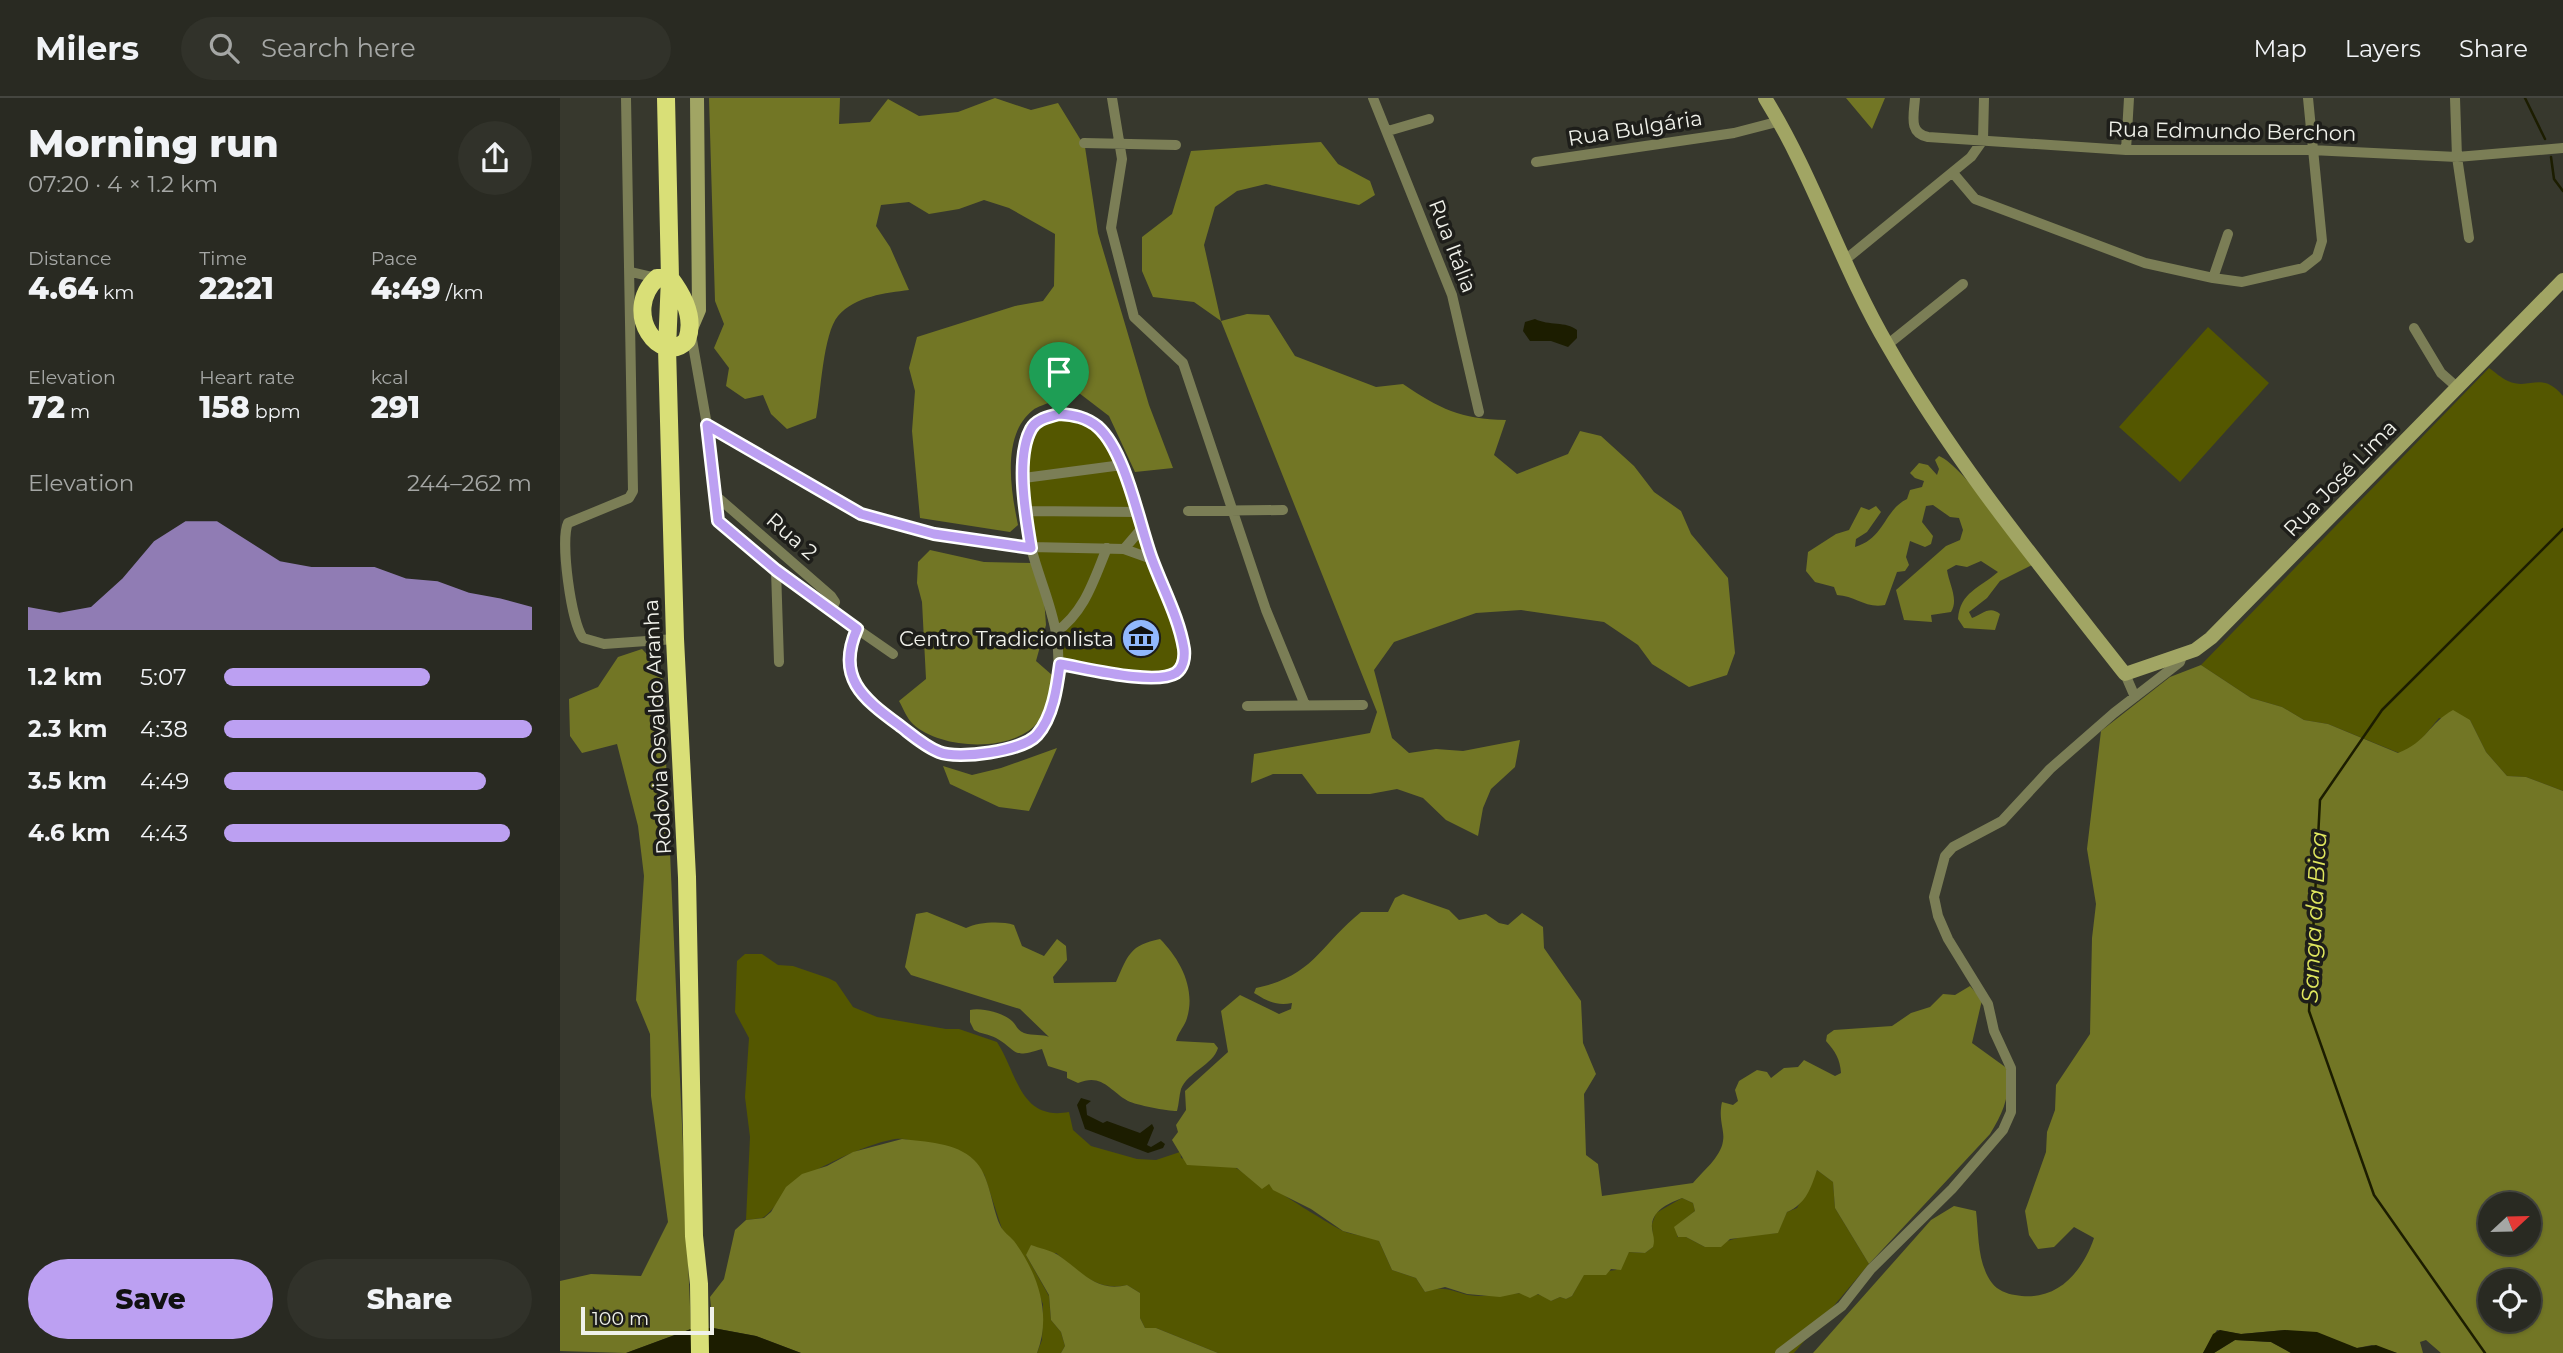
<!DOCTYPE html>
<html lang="en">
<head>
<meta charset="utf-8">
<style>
	:root { --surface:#292a22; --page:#31322a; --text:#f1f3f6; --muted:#a5a7a5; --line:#454640; --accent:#bca0f2 }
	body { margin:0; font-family:Montserrat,sans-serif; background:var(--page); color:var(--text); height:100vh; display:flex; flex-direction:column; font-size:26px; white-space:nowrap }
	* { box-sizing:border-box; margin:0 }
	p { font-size:23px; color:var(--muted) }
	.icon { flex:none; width:38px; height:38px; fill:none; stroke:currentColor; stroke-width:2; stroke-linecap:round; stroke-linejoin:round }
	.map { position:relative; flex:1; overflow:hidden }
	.sheet { display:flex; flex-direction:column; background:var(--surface); width:560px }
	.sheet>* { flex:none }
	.needle { width:46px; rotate:68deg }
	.controls { position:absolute; left:1918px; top:1094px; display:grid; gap:14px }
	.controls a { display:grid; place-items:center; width:63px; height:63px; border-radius:50%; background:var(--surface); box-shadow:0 2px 5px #0004,0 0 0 2px var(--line); font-size:35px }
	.scale { position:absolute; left:21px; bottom:18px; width:133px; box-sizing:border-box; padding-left:7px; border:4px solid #f0f1ea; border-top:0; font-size:19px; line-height:24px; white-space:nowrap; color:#f0f1ea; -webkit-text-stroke:5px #1e1e1a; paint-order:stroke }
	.pin { position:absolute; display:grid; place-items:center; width:60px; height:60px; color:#fff; margin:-72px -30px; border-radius:50% 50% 50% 0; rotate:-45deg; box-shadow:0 0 7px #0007 }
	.pin .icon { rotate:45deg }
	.round { display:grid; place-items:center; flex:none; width:74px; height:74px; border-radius:37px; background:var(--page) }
	.head { display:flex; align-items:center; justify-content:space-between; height:119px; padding:0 28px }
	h1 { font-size:38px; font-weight:800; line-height:52px }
	.stats { display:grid; grid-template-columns:repeat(3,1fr); gap:10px; height:119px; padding:7px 28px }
	.stats div { display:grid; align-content:center }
	.stats b { font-size:30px; font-weight:800 }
	.stats small { font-size:19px; font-weight:400 }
	.stats p { font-size:19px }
	.chart { height:196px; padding:14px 28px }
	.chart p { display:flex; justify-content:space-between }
	.chart svg { width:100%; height:126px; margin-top:7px; fill:var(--accent); opacity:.7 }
	.primary-button { display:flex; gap:14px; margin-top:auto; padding:14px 28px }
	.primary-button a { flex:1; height:80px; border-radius:42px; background:var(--accent); color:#111; font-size:28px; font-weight:800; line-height:80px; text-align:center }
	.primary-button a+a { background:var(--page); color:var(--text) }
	ul { padding:0 28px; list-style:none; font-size:23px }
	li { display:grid; grid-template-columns:112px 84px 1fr; align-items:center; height:52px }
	li i { height:18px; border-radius:9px; background:var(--accent) }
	header { display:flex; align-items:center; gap:42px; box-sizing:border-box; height:98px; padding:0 35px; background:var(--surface); border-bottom:2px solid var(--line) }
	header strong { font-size:33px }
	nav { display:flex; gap:38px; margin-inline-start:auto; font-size:24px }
	.search { width:490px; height:63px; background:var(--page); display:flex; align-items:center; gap:18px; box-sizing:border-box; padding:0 24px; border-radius:38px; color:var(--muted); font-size:26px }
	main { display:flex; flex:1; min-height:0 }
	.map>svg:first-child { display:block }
	.green { fill:#545700 }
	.forest { fill:#727625; fill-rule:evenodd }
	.water { fill:#1c1d00 }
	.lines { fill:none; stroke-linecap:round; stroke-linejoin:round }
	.stream { stroke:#1c1d00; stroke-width:2.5 }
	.street { stroke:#7b7e56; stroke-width:10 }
	.secondary { stroke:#a1a564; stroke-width:14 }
	.highway { stroke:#d9df77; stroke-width:18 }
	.route-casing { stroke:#fff; stroke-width:14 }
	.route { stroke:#bca0f2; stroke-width:9 }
	.labels { text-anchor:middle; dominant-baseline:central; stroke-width:7; stroke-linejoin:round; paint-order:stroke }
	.street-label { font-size:21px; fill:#f0f1ea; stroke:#1e1e1a }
	.poi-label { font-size:21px; fill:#f0f1ea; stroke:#1e1e1a; text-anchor:end }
	.water-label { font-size:23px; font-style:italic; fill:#e0e75e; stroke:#1e1e1a }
</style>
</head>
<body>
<header>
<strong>Milers</strong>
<div class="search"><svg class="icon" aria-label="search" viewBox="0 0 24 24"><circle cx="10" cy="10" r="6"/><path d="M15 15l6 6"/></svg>Search here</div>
<nav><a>Map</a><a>Layers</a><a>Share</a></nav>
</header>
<main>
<section class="sheet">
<div class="head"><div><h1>Morning run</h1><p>07:20 · 4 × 1.2 km</p></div><a class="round"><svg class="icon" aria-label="share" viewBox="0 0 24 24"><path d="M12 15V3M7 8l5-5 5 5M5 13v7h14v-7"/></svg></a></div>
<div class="stats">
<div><p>Distance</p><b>4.64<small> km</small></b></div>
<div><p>Time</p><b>22:21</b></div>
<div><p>Pace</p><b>4:49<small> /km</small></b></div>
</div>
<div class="stats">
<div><p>Elevation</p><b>72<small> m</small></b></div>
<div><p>Heart rate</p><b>158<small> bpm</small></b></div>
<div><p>kcal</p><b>291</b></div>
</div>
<div class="chart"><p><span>Elevation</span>244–262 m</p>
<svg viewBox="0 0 160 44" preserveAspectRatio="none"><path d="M0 44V36L10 38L20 36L30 26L40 13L50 6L60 6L70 13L80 20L90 22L100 22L110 22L120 26L130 27L140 31L150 33L160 36V44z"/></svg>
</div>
<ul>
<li><b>1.2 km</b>5:07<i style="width:67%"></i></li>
<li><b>2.3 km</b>4:38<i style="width:100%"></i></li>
<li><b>3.5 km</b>4:49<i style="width:85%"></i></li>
<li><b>4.6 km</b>4:43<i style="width:93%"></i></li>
</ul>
<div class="primary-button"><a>Save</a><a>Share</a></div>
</section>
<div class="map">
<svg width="2003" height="1255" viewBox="0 0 2003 1255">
	<rect width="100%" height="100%" fill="#37382d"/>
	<path class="green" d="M1648,229L1709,285L1620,384L1559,329Z
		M1929,270C1935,274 1941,280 1948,283C1970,293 1981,272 2003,298V693L1966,679L1947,678L1926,654L1910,622L1879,620L1856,648L1839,655L1768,626L1744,622L1722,609L1691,600L1641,567Z
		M499,316L539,330L562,367L619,531L622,568L598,579L500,566C481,492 451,407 471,331Z
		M185,856H202L218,867L233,868L268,880L276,884L293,909L317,919L386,931H399L437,944C458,977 460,1023 509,1014L513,1032L531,1048L577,1061L596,1062L620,1054L621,1060C637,1065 664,1065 676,1070C688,1076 694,1090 709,1086C712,1091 774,1129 783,1133C794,1138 808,1137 819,1143L832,1172L856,1180L865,1194C883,1187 891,1193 908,1197C932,1201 953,1192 976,1196C982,1197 986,1199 991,1203L1000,1199L1006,1201L1012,1198L1024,1176L1056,1172L1069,1154L1085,1155L1093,1149L1092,1126L1096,1115L1122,1100L1133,1105L1135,1113L1125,1121L1117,1139H1126L1145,1149L1185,1138L1217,1135L1227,1114L1237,1110L1257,1072L1273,1084L1275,1110L1309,1166L1234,1255H658L596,1230H585L580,1220V1195L567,1187C538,1194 518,1174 496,1155L466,1157L489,1198L491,1222L501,1234L505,1248L501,1255H477L482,1242L483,1206L462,1159L442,1131L424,1076C401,1066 368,1046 344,1041C323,1037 252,1072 235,1085C225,1094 209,1118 202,1120C197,1121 191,1121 186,1122L190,1039L185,999L189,940L175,914L177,863Z"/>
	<path class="forest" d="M149,0H280L279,26L310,24L328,1L359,18L398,14L435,0L471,12L498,5L525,49L538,135L589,307L613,370L575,374L549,318L519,295C508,299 481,306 473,312C441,337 451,393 458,427L450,434L360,420L352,333L355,293L349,270L357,239L455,208L483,203L494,188L495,136L449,110L424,102L399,111L369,116L349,104L321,107L316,128L330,149L349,192C326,195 295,198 278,218C263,236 261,294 256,320L227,331L211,316L203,297L185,301L166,288L169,270L154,250L164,226L155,203Z
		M1286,0H1325L1312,31Z
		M761,44L778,66L810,83L815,97L799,107L706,86L677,93L655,109L644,147L661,223L687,216L709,217L735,258L816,289L843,286C880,311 900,321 946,322L934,357L957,376L1008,356L1020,333L1041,338L1074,368L1094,394L1121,413L1131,436L1168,480L1175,555L1167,577L1129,589L1092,566L1078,547L1044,524L961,512L916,515L834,544L814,572L832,640L849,655L876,651L903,653L960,642L955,669L931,691L923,710L918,738L886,722L863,700L837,691L810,696H757L742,676H713L691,685L694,656L810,635L817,614L661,223L634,204L593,199L582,173V139L612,116L631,53Z
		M1379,358C1403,368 1454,442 1472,467L1440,483L1427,500L1409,514L1412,520C1422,516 1430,507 1440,516L1435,532L1404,530L1398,521C1400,494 1420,490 1438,474L1421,463L1407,469L1396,467L1387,472C1389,486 1399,501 1391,514L1371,517L1372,524L1344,522L1336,492L1386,448L1400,442L1403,432L1399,420L1390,419L1373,407L1366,408L1362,424L1373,438L1371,446L1365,449L1350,443L1346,459L1349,467L1345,473L1337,474L1325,507C1306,511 1296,498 1277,497L1274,489L1255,484L1246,473L1248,454L1276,436L1289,432L1301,409L1309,412L1316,408L1321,414L1307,434L1296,441L1295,449C1325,440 1324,412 1347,401L1350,392L1362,389L1364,383L1355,380L1350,375L1359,365L1368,367L1377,377L1379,371L1375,362Z
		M370,452L424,464L473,465L484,500L486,527L476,563L492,577C490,591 488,612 478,624C453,655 381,652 353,626C347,621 343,610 339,603L366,581L362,504L357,485L358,464Z
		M82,551L102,572L131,1231L66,1255L0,1253V1183L31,1176L81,1178L108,1124L91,998L90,936L76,902L84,778L78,728L57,646L22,655L10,638L9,601L38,589L58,559Z
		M1641,567L1691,600L1722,609L1744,622L1768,626L1838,655C1867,644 1869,625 1893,612L1910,622L1926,654L1947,678L1966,679L2003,693V1255H1881L1866,1242L1860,1244L1863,1255H1837L1812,1247L1797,1250L1725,1232L1681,1236L1657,1232L1643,1255H1253L1371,1122L1394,1108L1416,1113C1419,1137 1417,1165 1432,1185C1437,1192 1447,1196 1455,1197C1496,1205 1522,1175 1534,1140L1514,1129L1494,1149L1478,1151L1469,1137L1465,1113L1486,1054L1487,1034L1495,1012L1496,987L1530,936L1532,840L1536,806L1527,751L1541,633L1610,579ZM1930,1106H1969V1144H1930ZM1930,1183H1969V1222H1930Z
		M497,650L469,713L439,709L390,686L383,668L412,677L441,670Z
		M843,796L889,812L899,822L926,816L939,825L948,827L962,815L983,829L984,850L1021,903L1023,945L1036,976L1024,996L1026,1057L1038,1066L1042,1098L1133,1085C1142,1074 1161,1059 1163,1043C1165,1032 1158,1022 1162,1004L1173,1007L1178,1003L1175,992L1179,983L1197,972L1207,974L1211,980L1224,970L1238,969L1244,962L1275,978L1281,975C1280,961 1275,953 1266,943L1267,937L1274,932L1332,928L1351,915L1370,909L1383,896L1395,897L1410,888L1422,902L1412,945L1448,971C1450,997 1444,1014 1430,1036L1309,1166L1275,1110L1273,1084L1257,1072C1251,1090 1246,1106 1227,1114L1218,1135L1170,1141L1161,1149H1145L1126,1139H1118L1114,1129L1135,1113L1133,1105L1122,1100C1110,1105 1094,1111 1092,1126C1091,1134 1096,1140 1093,1149L1085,1155L1069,1154L1061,1172L1051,1171L1046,1177H1024L1012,1198L1006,1201L1000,1199L991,1203L978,1196L970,1200L959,1195L940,1199L907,1196L885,1189L865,1194L856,1180L832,1172L819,1143L783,1133L751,1111L713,1092L709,1086L702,1091L677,1070L627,1067L612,1042L618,1034L616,1027L626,1012L625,993L668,954L661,913L680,897L719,916L731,911L732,905C716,908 707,903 694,895L696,890C754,878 760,847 801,814H828L835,800Z
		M367,814L406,830C419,824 441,823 454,827L462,848L484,858L497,841L506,848L507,862L493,879L494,885L556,884C568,857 570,847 600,841C621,862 637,893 626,923C623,930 618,935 616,943L654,945L658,950C653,967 628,974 621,991C619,998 619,1006 617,1013C607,1013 576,1007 568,1003C549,992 542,975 518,985L507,980V974L488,968L482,951C450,961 459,953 436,940C429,936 421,936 414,932L410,924V912C421,909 444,915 452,923C457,928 457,932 464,935C473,938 483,936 489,939L460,911L351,877L345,869L356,816Z
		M342,1041C365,1044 396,1044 414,1062C430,1077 431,1107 440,1127C443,1134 449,1137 454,1143C478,1175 492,1217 477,1255H241L196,1238L153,1230L150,1199L164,1181L175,1132L186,1122L204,1120L211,1114L226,1089L242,1076L267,1068L293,1054Z
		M471,1147C479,1150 490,1152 498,1157C522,1173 536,1195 567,1187L580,1195V1220L585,1230H596L658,1255H501L505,1248L501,1234L491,1222L489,1197L466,1157Z
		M1675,1242L1711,1244L1731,1255H1654Z"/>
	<path class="water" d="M975,221C989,228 1006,223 1017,232V240L1008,249L991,243H970L963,233L965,224Z
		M521,1000L531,1003L526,1007L527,1017L543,1025L547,1023L580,1035L592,1026L594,1030L587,1047L591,1049L601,1043L605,1046L603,1050L588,1055L525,1031L517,1007Z
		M153,1230L196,1238L241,1255H66L131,1231Z
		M1660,1232L1681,1236L1725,1232L1757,1234L1797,1250L1816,1247L1837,1255H1731L1711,1244L1675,1242L1654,1255H1643L1653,1236Z"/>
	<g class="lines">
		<path class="stream" d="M1965,0L1985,41
			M1991,59L1994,81L2003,93
			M1925,1255L1814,1097L1749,913L1760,702L1822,612L2003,431"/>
		<path class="street" d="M66,0L73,393L69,400L8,425C0,442 11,524 23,540L44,546L115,541
			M552,0L562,61L551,130L574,219L623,265L706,512L745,607
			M813,0L892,197L919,314
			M1355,0C1354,17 1348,35 1368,39L1566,52H1751L1897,59L2003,50
			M1895,0L1897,59L1909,140
			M828,33L869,21
			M524,45L616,47
			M1566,52L1569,0
			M976,64L1174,35L1220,23
			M1393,75L1415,101L1585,165L1653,180L1682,184L1743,170L1757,159L1762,143L1748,0
			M1285,162L1411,59L1423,42L1424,0
			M71,174L97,180
			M1653,180L1668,136
			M1854,230L1881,275L1898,290
			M131,236L147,327L155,397L271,498L275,504L271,513L333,556
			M1327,247L1403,186
			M147,327L301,416L374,436L419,443L471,449L564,451L592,461
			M464,380L562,367
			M155,397L158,423L271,513
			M465,413L578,414
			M628,413L723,412
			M564,451L582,430
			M216,472L219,564
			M297,531C275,581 304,601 341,629C353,638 367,651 381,655C403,661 456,653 474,640C481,634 486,622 489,613C498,586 501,563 496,535C491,505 478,478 471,449C462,414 448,318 501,316C514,316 530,320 539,330C568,360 579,424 592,462C603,491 620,521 624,552C625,560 623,571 615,575C594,588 525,570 500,566
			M496,534C525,514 534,481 547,450
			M1565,576L1575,599
			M687,608L803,607
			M1220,1255L1282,1208L1311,1171L1392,1091L1443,1032L1451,1014V970L1434,933L1428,906L1388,841L1378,818L1374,799L1385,758L1393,749L1442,723L1490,671L1554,615L1620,564L1623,555"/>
		<path class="secondary" d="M1205,0C1254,79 1281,168 1328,248C1395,365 1482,470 1565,576L1635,552L1651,540L2003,182
			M130,233L139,212L137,0"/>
		<path class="highway" d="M106,0L110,180L107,250L115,541L127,779L134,1138L139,1186L140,1255
			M97,180H110C123,197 135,220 127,242C102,270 60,215 97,180Z"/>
	</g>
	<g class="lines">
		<g class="route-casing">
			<path id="route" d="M499,316C514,317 526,319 538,329C566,354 579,426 592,461C603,491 619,520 624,551C625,560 623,570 616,575C595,588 525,570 500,566C497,589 493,619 477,637C463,653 398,662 379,654C364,648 351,636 339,627C302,600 276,579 297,531L216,472L158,423L147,327L301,416L374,436L471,450C466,419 455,360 471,331C476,321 489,319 499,316Z"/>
		</g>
		<use href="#route" class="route"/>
	</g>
	<defs>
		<g id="museum-disc" transform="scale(2.0125)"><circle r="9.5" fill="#91b8fd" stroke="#1e1e1a"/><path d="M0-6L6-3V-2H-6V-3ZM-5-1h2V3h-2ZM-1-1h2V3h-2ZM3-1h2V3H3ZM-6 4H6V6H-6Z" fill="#111"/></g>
	</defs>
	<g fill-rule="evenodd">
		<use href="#museum-disc" x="581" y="540"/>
	</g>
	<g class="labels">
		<g class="street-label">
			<text transform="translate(1075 30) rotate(-9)">Rua Bulgária</text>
			<text transform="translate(1672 33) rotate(1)">Rua Edmundo Berchon</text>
			<text transform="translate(893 148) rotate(69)">Rua Itália</text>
			<text transform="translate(1780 380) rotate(-46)">Rua José Lima</text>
			<text transform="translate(232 438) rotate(41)">Rua 2</text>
			<text transform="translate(97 629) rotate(-93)">Rodovia Osvaldo Aranha</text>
		</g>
		<g class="poi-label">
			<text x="554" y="540">Centro Tradicionlista</text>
		</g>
		<g class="water-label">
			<text transform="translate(1754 819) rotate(-87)">Sanga da Bica</text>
		</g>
	</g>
</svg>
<div class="controls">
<a><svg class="needle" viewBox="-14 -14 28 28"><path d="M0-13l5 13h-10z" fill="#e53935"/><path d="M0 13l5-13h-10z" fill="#a5a7a5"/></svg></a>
<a><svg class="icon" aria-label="locate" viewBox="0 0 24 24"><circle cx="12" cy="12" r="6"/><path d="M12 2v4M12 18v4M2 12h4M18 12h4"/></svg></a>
</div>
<div class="scale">100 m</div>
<div class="pin" style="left:499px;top:316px;background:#1e9e55"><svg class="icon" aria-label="arrive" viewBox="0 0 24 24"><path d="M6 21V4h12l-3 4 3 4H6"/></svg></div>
</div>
</main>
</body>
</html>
